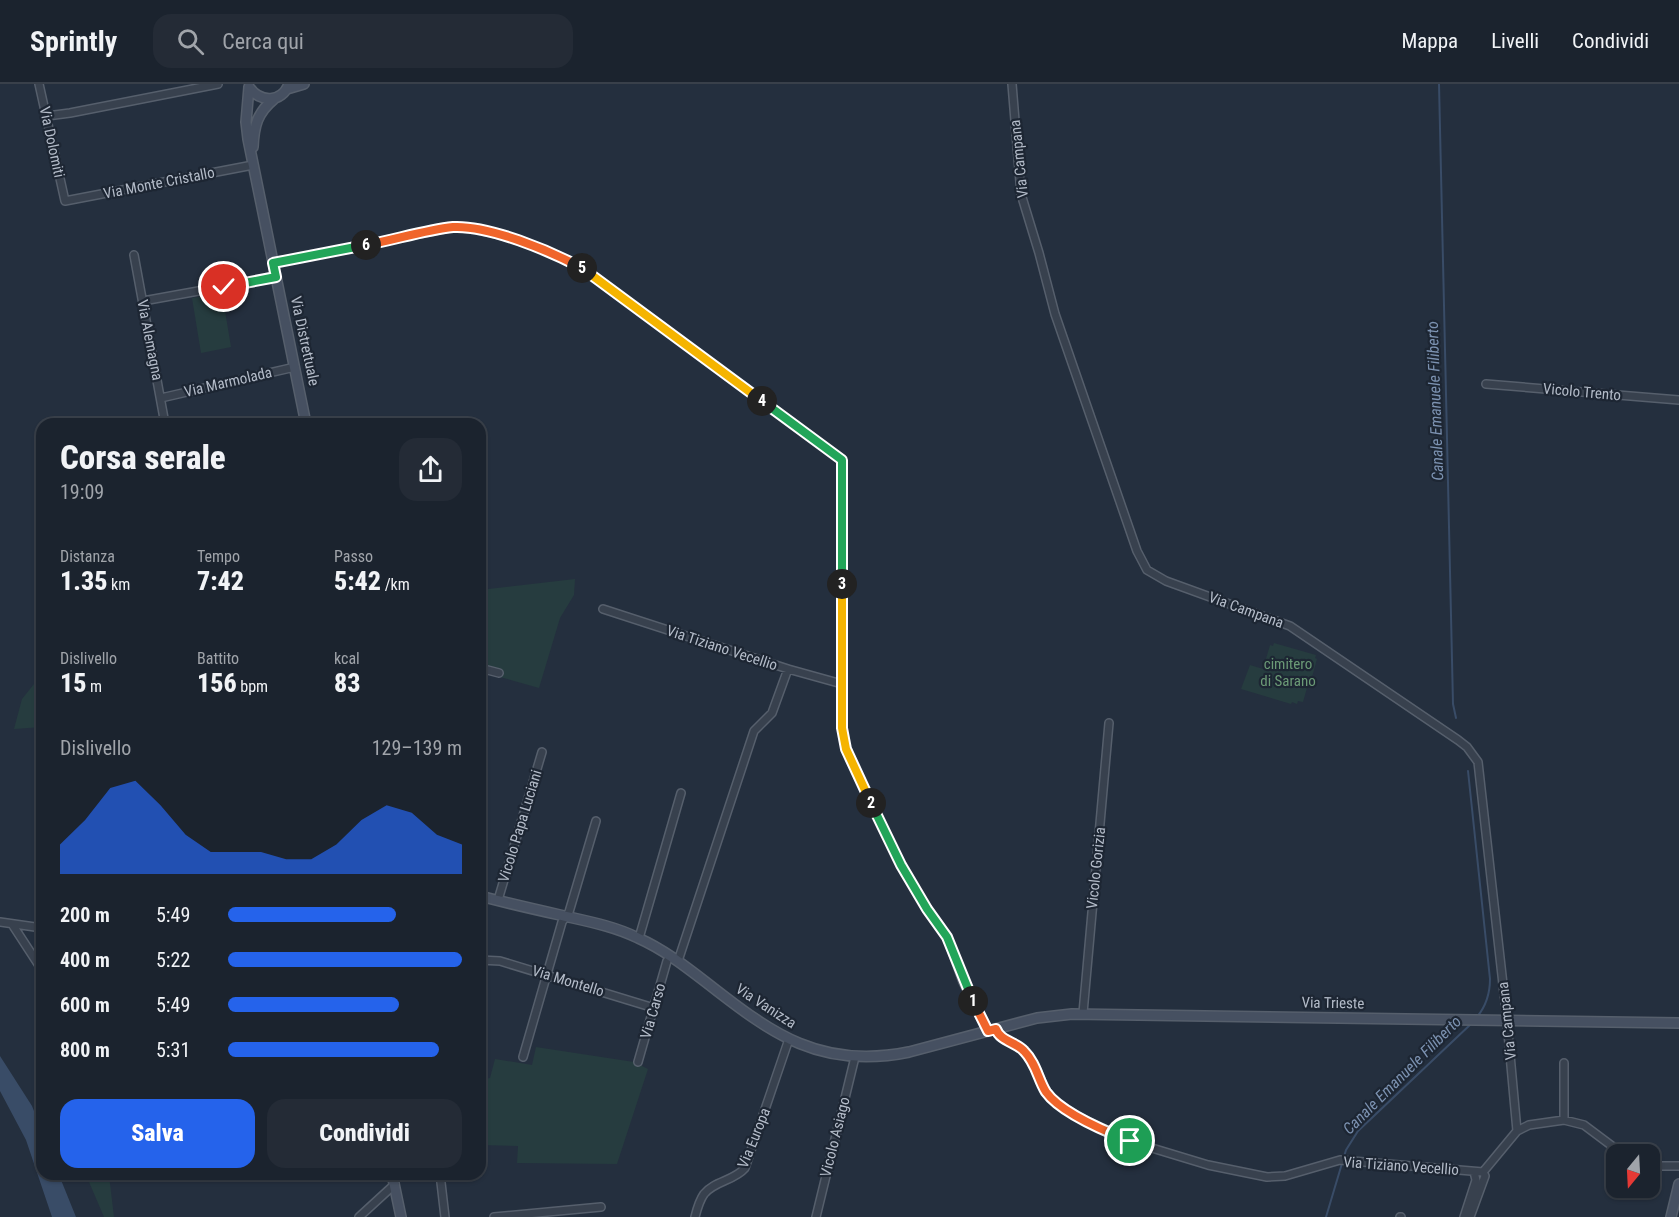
<!DOCTYPE html>
<html lang="it">
<head>
<meta charset="utf-8">
<style>
	:root { --surface:#1b232e; --page:#242b36; --text:#f1f3f6; --muted:#a0a4aa; --line:#39404a; --accent:#2563eb }
	body { margin:0; font-family:"Roboto Condensed",sans-serif; background:var(--page); color:var(--text); height:100vh; display:flex; flex-direction:column; font-size:22px; white-space:nowrap }
	* { box-sizing:border-box; margin:0 }
	p { font-size:20px; color:var(--muted) }
	.icon { flex:none; width:33px; height:33px; fill:none; stroke:currentColor; stroke-width:2; stroke-linecap:round; stroke-linejoin:round }
	.map { position:relative; flex:1; overflow:hidden }
	.details { position:absolute; left:36px; top:334px; width:450px; height:762px; display:flex; flex-direction:column; background:var(--surface); border-radius:18px; box-shadow:0 2px 4px #0004,0 0 0 2px var(--line) }
	.details>* { flex:none }
	.needle { width:39px; rotate:198deg }
	.buttons { position:absolute; left:1606px; top:1060px; display:grid; gap:12px }
	.buttons a { display:grid; place-items:center; width:54px; height:54px; border-radius:12px; background:var(--surface); box-shadow:0 2px 4px #0004,0 0 0 2px var(--line); font-size:30px }
	.pin { position:absolute; display:grid; place-items:center; width:51px; height:51px; color:#fff; margin:-26px; border:3px solid #fff; border-radius:50%; box-shadow:0 2px 6px #0007 }
	.km { position:absolute; width:30px; height:30px; margin:-15px; border-radius:50%; background:#222; color:#fff; font-size:16px; line-height:30px; text-align:center }
	.round { display:grid; place-items:center; flex:none; width:63px; height:63px; border-radius:18px; background:var(--page) }
	.summary { display:flex; align-items:center; justify-content:space-between; height:102px; padding:0 24px }
	h1 { font-size:33px; font-weight:800; line-height:45px }
	.figures { display:grid; grid-template-columns:repeat(3,1fr); gap:9px; height:102px; padding:6px 24px }
	.figures div { display:grid; align-content:center }
	.figures b { font-size:26px; font-weight:800 }
	.figures small { font-size:16px; font-weight:400 }
	.figures p { font-size:16px }
	.chart { height:168px; padding:12px 24px }
	.chart p { display:flex; justify-content:space-between }
	.chart svg { width:100%; height:108px; margin-top:6px; fill:var(--accent); opacity:.7 }
	.cta { display:flex; gap:12px; margin-top:auto; padding:12px 24px }
	.cta a { flex:1; height:69px; border-radius:18px; background:var(--accent); color:#fff; font-size:24px; font-weight:800; line-height:69px; text-align:center }
	.cta a+a { background:var(--page); color:var(--text) }
	ul { padding:0 24px; list-style:none; font-size:20px }
	li { display:grid; grid-template-columns:96px 72px 1fr; align-items:center; height:45px }
	li i { height:15px; border-radius:8px; background:var(--accent) }
	header { display:flex; align-items:center; gap:36px; box-sizing:border-box; height:84px; padding:0 30px; background:var(--surface); border-bottom:2px solid var(--line) }
	header strong { font-size:28px }
	nav { display:flex; gap:33px; margin-inline-start:auto; font-size:21px }
	.search { width:420px; height:54px; background:var(--page); display:flex; align-items:center; gap:15px; box-sizing:border-box; padding:0 21px; border-radius:18px; color:var(--muted); font-size:22px }
	.map>svg:first-child { display:block }
	.green { fill:#263c3f }
	.water { fill:#394c67 }
	.lines { fill:none; stroke-linecap:round; stroke-linejoin:round }
	.stream { stroke:#394c67; stroke-width:2 }
	.street-casing { stroke:#565f6c; stroke-width:10 }
	.secondary-casing { stroke:#565f6c; stroke-width:12 }
	.street { stroke:#38414e; stroke-width:7 }
	.secondary { stroke:#465061; stroke-width:9 }
	.split-1-casing { stroke:#fff; stroke-width:12 }
	.split-2-casing { stroke:#fff; stroke-width:12 }
	.split-3-casing { stroke:#fff; stroke-width:12 }
	.split-4-casing { stroke:#fff; stroke-width:12 }
	.split-5-casing { stroke:#fff; stroke-width:12 }
	.split-6-casing { stroke:#fff; stroke-width:12 }
	.split-7-casing { stroke:#fff; stroke-width:12 }
	.split-1 { stroke:#f0652b; stroke-width:8 }
	.split-2 { stroke:#22a559; stroke-width:8 }
	.split-3 { stroke:#f5b400; stroke-width:8 }
	.split-4 { stroke:#22a559; stroke-width:8 }
	.split-5 { stroke:#f5b400; stroke-width:8 }
	.split-6 { stroke:#f0652b; stroke-width:8 }
	.split-7 { stroke:#22a559; stroke-width:8 }
	.labels { text-anchor:middle; dominant-baseline:central; stroke-width:4.5; stroke-linejoin:round; paint-order:stroke }
	.street-label { font-size:15px; fill:#b4bcc9; stroke:#1d2633 }
	.park-label { font-size:15px; fill:#6b9a76; stroke:#1d2633 }
	.water-label { font-size:16px; font-style:italic; fill:#7c92b1; stroke:#1d2633 }
</style>
</head>
<body>
<header>
<strong>Sprintly</strong>
<div class="search"><svg class="icon" aria-label="search" viewBox="0 0 24 24"><circle cx="10" cy="10" r="6"/><path d="M15 15l6 6"/></svg>Cerca qui</div>
<nav><a>Mappa</a><a>Livelli</a><a>Condividi</a></nav>
</header>
<div class="map">
<svg width="1679" height="1133" viewBox="0 0 1679 1133">
	<rect width="100%" height="100%" fill="#242f3e"/>
	<path class="green" d="M222,209L231,263L201,269L192,214Z
		M575,495L574,511L560,534L539,604L482,588V577L480,576V506Z
		M1274,559L1316,571L1315,574L1317,575L1309,604H1307L1303,618L1298,617L1297,620L1292,618L1291,620L1241,605L1250,581L1263,585L1270,561L1273,562Z
		M42,590V643L14,645L22,615Z
		M536,963L634,978L648,985L617,1080L517,1079L518,1062L480,1061V1021L485,995L490,994L495,975L532,981Z
		M86,1091H109L114,1133H104Z"/>
	<path class="water" d="M0,972L32,1022L42,1047V1090L59,1091L76,1133H52L26,1056L0,1007Z"/>
	<g class="lines">
		<path class="stream" d="M1439,0L1453,620L1456,634
			M1468,687L1490,895C1490,909 1486,922 1477,933
			M1326,1133L1346,1066L1358,1047L1472,939"/>
		<g class="street-casing">
			<path id="street" d="M39,0L65,117L253,81
				M1012,0L1021,110L1039,169L1055,230L1137,467L1147,486L1166,497L1290,542L1458,656L1467,663L1478,678L1506,927L1517,1047
				M47,32L70,29L218,0
				M134,171L165,340
				M273,179L454,143C500,147 544,163 584,185L842,376V644L846,665L901,781L927,825L947,853L963,898L988,947
				M143,217L276,193
				M1486,300L1679,316
				M161,314L295,283
				M603,525L788,585L842,600
				M480,584L499,589
				M498,816L542,668
				M0,838L42,844
				M12,840L42,886
				M639,854L681,709
				M480,876L500,877L654,924
				M678,877L754,647L772,629L788,585
				M1083,929L1109,639
				M996,945L1000,952L1020,963L1028,972L1037,986L1045,1006L1054,1017L1079,1033L1119,1052L1142,1061L1208,1081L1267,1093L1285,1092L1340,1076L1483,1088L1517,1047L1529,1041L1564,1036L1584,1041L1624,1071
				M523,973L562,838L569,828L596,737
				M638,978L667,877
				M1564,1036V979
				M1650,1082H1679
				M440,1090L445,1133
				M359,1133L395,1100
				M494,1133L601,1123
				M695,1133C697,1125 699,1117 704,1110C714,1097 734,1097 745,1084L789,955
				M816,1133L855,973
				M1400,1133H1401
				M1464,1133L1476,1096L1474,1088
				M1470,1133L1485,1092L1483,1088"/>
		</g>
		<g class="secondary-casing">
			<path id="secondary" d="M249,3L246,38L248,55L306,340
				M249,3C260,19 282,19 289,0
				M287,5L304,0
				M253,63C254,42 257,29 274,15
				M480,812C507,819 533,825 560,831C586,837 614,842 638,854C663,865 685,882 707,899C772,950 821,986 909,968L1037,934L1072,930L1679,939
				M392,1090L401,1133
				M1671,1133L1679,1100"/>
		</g>
		<use href="#street" class="street"/>
		<use href="#secondary" class="secondary"/>
	</g>
	<g class="lines">
		<g class="split-1-casing">
			<path id="split-1" d="M973,917L988,947L996,945C1000,957 1016,958 1024,967C1036,979 1038,995 1046,1008C1061,1029 1107,1048 1130,1057"/>
		</g>
		<g class="split-2-casing">
			<path id="split-2" d="M871,719L901,781L927,825L947,853L973,917"/>
		</g>
		<g class="split-3-casing">
			<path id="split-3" d="M842,500V644L846,665L871,719"/>
		</g>
		<g class="split-4-casing">
			<path id="split-4" d="M762,317L842,376V500"/>
		</g>
		<g class="split-5-casing">
			<path id="split-5" d="M582,184L762,317"/>
		</g>
		<g class="split-6-casing">
			<path id="split-6" d="M366,161C394,156 425,146 453,143C489,141 550,167 582,184"/>
		</g>
		<g class="split-7-casing">
			<path id="split-7" d="M224,203L276,193L273,179L366,161"/>
		</g>
		<use href="#split-1" class="split-1"/>
		<use href="#split-2" class="split-2"/>
		<use href="#split-3" class="split-3"/>
		<use href="#split-4" class="split-4"/>
		<use href="#split-5" class="split-5"/>
		<use href="#split-6" class="split-6"/>
		<use href="#split-7" class="split-7"/>
	</g>
	<g class="labels">
		<g class="street-label">
			<text transform="translate(52 58) rotate(78)">Via Dolomiti</text>
			<text transform="translate(1019 75) rotate(-96)">Via Campana</text>
			<text transform="translate(159 99) rotate(-11)">Via Monte Cristallo</text>
			<text transform="translate(150 256) rotate(79)">Via Alemagna</text>
			<text transform="translate(305 257) rotate(78)">Via Distrettuale</text>
			<text transform="translate(228 298) rotate(-13)">Via Marmolada</text>
			<text transform="translate(1582 308) rotate(5)">Vicolo Trento</text>
			<text transform="translate(1246 526) rotate(20)">Via Campana</text>
			<text transform="translate(722 564) rotate(18)">Via Tiziano Vecellio</text>
			<text transform="translate(520 742) rotate(-73)">Vicolo Papa Luciani</text>
			<text transform="translate(1096 784) rotate(-84)">Vicolo Gorizia</text>
			<text transform="translate(568 897) rotate(17)">Via Montello</text>
			<text transform="translate(1333 919) rotate(1)">Via Trieste</text>
			<text transform="translate(766 922) rotate(33)">Via Vanizza</text>
			<text transform="translate(653 927) rotate(-74)">Via Carso</text>
			<text transform="translate(1507 937) rotate(-96)">Via Campana</text>
			<text transform="translate(835 1053) rotate(-76)">Vicolo Asiago</text>
			<text transform="translate(754 1054) rotate(-68)">Via Europa</text>
			<text transform="translate(1401 1082) rotate(4)">Via Tiziano Vecellio</text>
		</g>
		<g class="park-label">
			<text x="1288" y="580">cimitero<tspan x="1288" dy="17">di Sarano</tspan></text>
		</g>
		<g class="water-label">
			<text transform="translate(1435 317) rotate(-92)">Canale Emanuele Filiberto</text>
			<text transform="translate(1402 991) rotate(-45)">Canale Emanuele Filiberto</text>
		</g>
	</g>
</svg>
<div class="buttons">
<a><svg class="needle" viewBox="-14 -14 28 28"><path d="M0-13l5 13h-10z" fill="#e53935"/><path d="M0 13l5-13h-10z" fill="#a0a4aa"/></svg></a>
</div>
<div class="pin" style="left:1130px;top:1057px;background:#1e9e55"><svg class="icon" aria-label="arrive" viewBox="0 0 24 24"><path d="M6 21V4h12l-3 4 3 4H6"/></svg></div>
<div class="pin" style="left:224px;top:203px;background:#d93025"><svg class="icon" aria-label="check" viewBox="0 0 24 24"><path d="M5 12l5 5 9-10"/></svg></div>
<b class="km" style="left:973px;top:917px">1</b>
<b class="km" style="left:871px;top:719px">2</b>
<b class="km" style="left:842px;top:500px">3</b>
<b class="km" style="left:762px;top:317px">4</b>
<b class="km" style="left:582px;top:184px">5</b>
<b class="km" style="left:366px;top:161px">6</b>
<section class="details">
<div class="summary"><div><h1>Corsa serale</h1><p>19:09</p></div><a class="round"><svg class="icon" aria-label="share" viewBox="0 0 24 24"><path d="M12 15V3M7 8l5-5 5 5M5 13v7h14v-7"/></svg></a></div>
<div class="figures">
<div><p>Distanza</p><b>1.35<small> km</small></b></div>
<div><p>Tempo</p><b>7:42</b></div>
<div><p>Passo</p><b>5:42<small> /km</small></b></div>
</div>
<div class="figures">
<div><p>Dislivello</p><b>15<small> m</small></b></div>
<div><p>Battito</p><b>156<small> bpm</small></b></div>
<div><p>kcal</p><b>83</b></div>
</div>
<div class="chart"><p><span>Dislivello</span>129–139 m</p>
<svg viewBox="0 0 160 44" preserveAspectRatio="none"><path d="M0 44V32L10 22L20 9L30 6L40 16L50 28L60 35L70 35L80 35L90 38L100 38L110 32L120 22L130 16L140 19L150 28L160 32V44z"/></svg>
</div>
<ul>
<li><b>200 m</b>5:49<i style="width:72%"></i></li>
<li><b>400 m</b>5:22<i style="width:100%"></i></li>
<li><b>600 m</b>5:49<i style="width:73%"></i></li>
<li><b>800 m</b>5:31<i style="width:90%"></i></li>
</ul>
<div class="cta"><a>Salva</a><a>Condividi</a></div>
</section>
</div>
</body>
</html>
